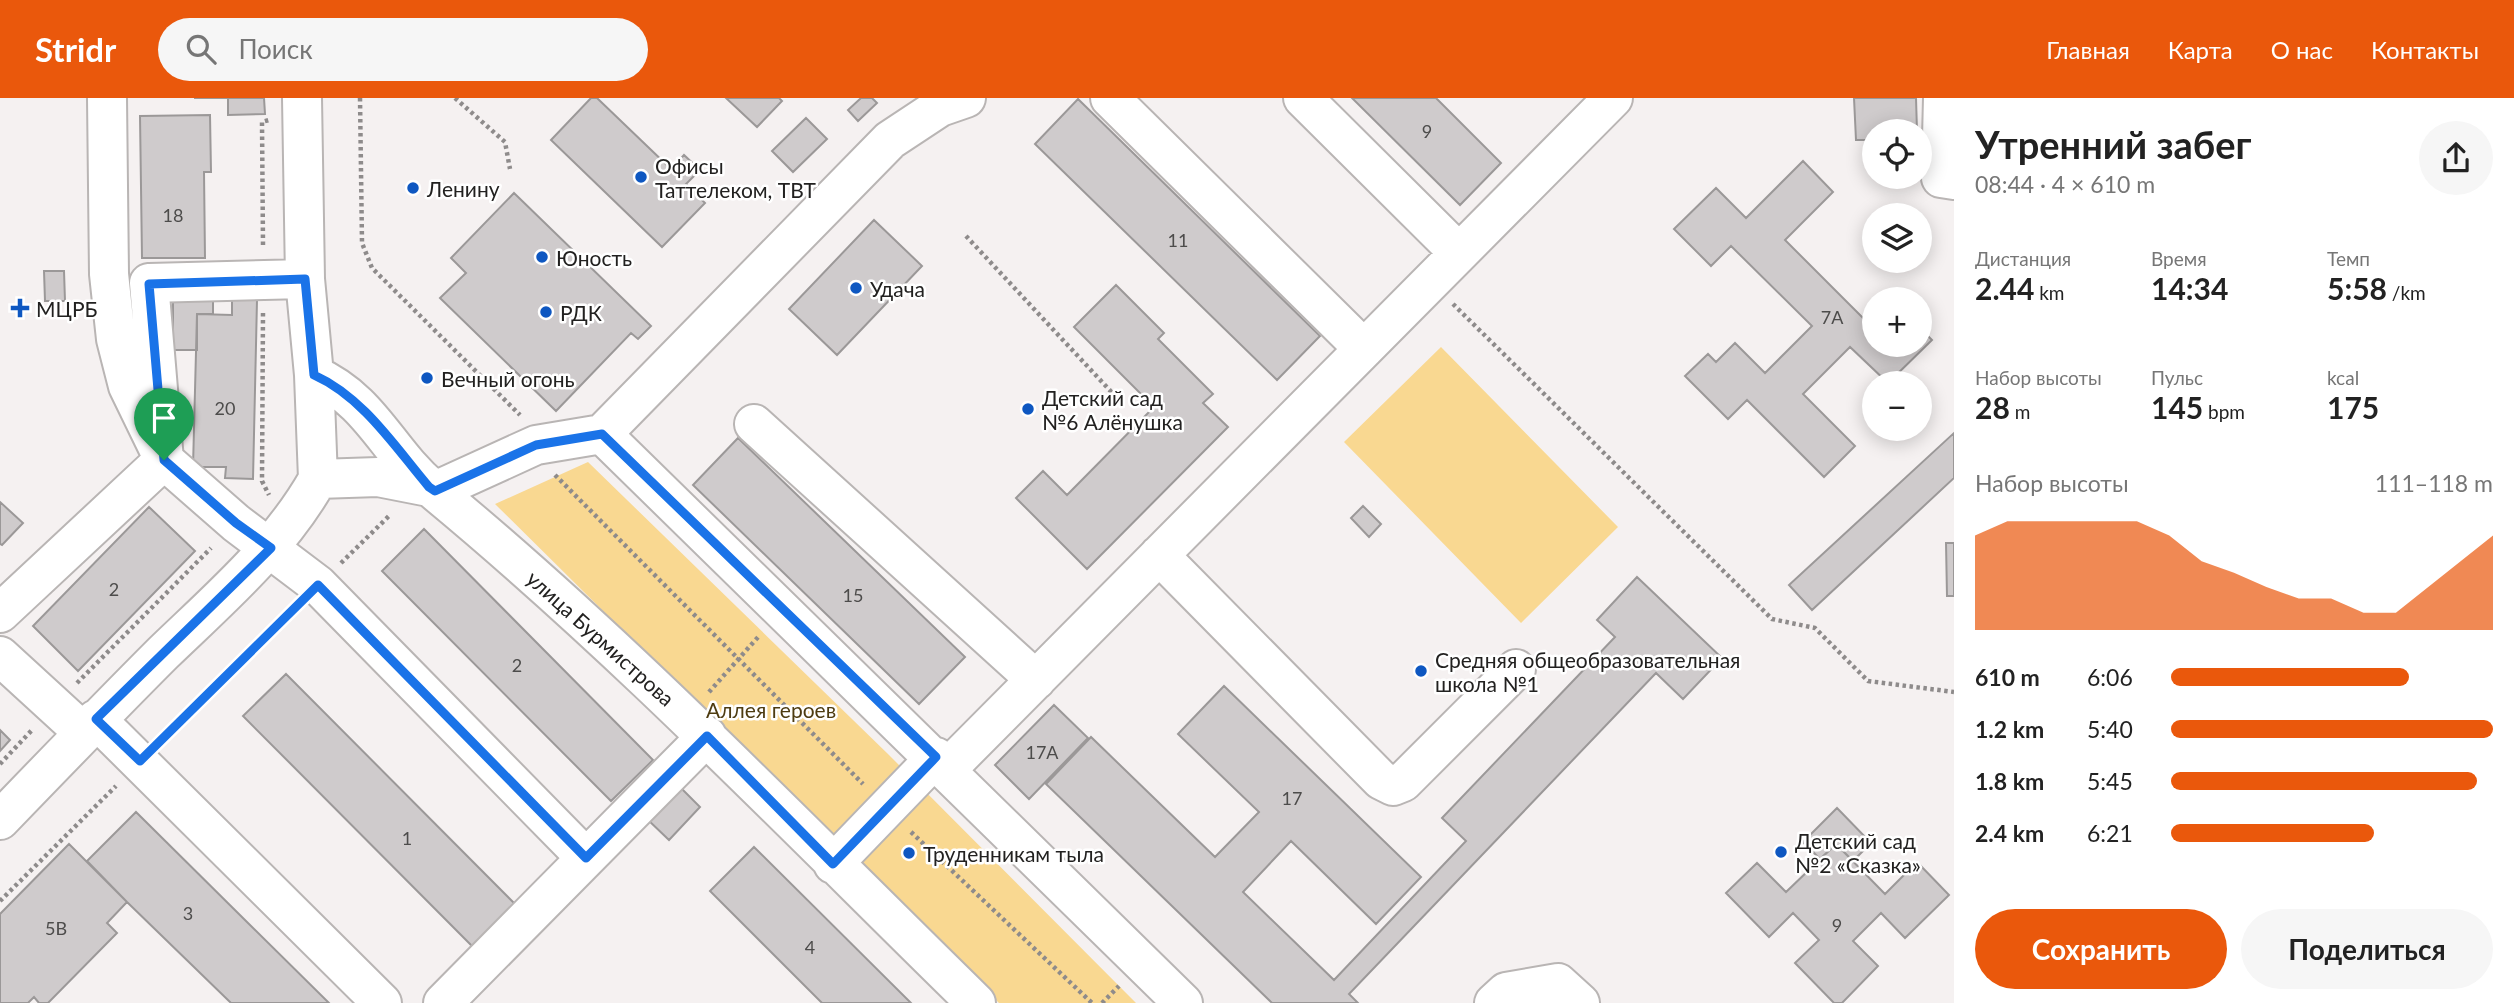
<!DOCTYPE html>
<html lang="ru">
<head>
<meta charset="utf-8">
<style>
	:root { --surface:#fff; --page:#f6f6f6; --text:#222; --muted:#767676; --accent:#ea580c }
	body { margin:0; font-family:Lato,sans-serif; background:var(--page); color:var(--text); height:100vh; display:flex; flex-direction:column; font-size:26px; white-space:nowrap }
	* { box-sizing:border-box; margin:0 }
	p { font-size:23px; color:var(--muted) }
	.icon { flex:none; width:38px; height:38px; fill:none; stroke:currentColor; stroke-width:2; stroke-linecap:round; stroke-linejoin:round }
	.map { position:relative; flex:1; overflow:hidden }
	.side { display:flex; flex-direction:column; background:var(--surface); width:560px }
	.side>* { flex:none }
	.controls { position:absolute; left:1862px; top:21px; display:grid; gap:14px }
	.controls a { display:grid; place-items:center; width:70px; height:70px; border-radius:50%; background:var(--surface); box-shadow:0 4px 18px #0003; font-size:35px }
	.pin { position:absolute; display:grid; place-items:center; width:60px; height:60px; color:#fff; margin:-72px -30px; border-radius:50% 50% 50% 0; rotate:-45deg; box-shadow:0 0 7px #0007 }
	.pin .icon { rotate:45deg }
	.round { display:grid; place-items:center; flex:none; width:74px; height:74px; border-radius:37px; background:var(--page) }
	.headline { display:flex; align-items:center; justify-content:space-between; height:119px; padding:0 21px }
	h1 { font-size:38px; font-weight:700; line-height:52px }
	.metrics { display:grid; grid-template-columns:repeat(3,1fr); gap:10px; height:119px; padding:7px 21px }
	.metrics div { display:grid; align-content:center }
	.metrics b { font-size:30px; font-weight:700 }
	.metrics small { font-size:19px; font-weight:400 }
	.metrics p { font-size:19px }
	.chart { height:196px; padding:14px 21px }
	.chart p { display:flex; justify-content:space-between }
	.chart svg { width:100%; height:126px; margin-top:7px; fill:var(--accent); opacity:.7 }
	.cta { display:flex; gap:14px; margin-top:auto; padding:14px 21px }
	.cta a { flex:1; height:80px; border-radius:42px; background:var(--accent); color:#fff; font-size:28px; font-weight:700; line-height:80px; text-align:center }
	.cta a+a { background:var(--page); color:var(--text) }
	ul { padding:0 21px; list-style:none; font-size:23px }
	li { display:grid; grid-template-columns:112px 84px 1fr; align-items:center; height:52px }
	li i { height:18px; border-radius:9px; background:var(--accent) }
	header { display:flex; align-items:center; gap:42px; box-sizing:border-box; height:98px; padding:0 35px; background:var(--accent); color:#fff }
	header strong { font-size:33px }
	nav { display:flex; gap:38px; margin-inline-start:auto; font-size:24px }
	.search { width:490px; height:63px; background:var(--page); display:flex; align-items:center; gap:18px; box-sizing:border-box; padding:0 24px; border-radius:38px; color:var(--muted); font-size:26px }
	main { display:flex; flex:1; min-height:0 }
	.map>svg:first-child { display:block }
	.green { fill:#f9d891 }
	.building { fill:#cfcbcc; stroke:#9b9898; stroke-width:2 }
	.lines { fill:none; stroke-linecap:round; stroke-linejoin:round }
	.minor-casing { stroke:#b9b5b4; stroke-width:42 }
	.path { stroke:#8e8b8b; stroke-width:4.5; stroke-dasharray:3.5 3.5; stroke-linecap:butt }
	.minor { stroke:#fff; stroke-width:38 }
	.route-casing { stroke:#fff; stroke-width:14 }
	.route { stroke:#1a73e8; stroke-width:9 }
	.poi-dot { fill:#0e57c1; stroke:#fff; stroke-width:2.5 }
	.labels { text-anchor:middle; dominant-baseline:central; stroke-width:5; stroke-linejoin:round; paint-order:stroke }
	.number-label { font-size:18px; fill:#4d4c4b }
	.poi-label { font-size:21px; fill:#222120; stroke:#fff; text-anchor:start }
	.street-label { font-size:21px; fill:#222120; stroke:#fff }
	.park-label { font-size:21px; fill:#4e3c11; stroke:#fff }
</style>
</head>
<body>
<header>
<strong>Stridr</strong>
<div class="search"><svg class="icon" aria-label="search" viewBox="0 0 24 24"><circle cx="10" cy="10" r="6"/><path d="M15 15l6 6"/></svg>Поиск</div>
<nav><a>Главная</a><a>Карта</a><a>О нас</a><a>Контакты</a></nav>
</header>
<main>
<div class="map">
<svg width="1954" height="905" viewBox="0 0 1954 905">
	<rect width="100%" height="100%" fill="#f5f1f1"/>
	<path class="green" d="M1441,249L1618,429L1521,525L1344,344Z
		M588,364L889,657L1136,905H999L495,406Z"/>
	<path class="building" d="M194,0H264L265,16L228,17V0Z
		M591,0H597L671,71L684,57L700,72L686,86L705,105L662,149L551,42Z
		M726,0H779L782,3L757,29Z
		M861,0H872L877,5L858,23L848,12Z
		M1352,0H1436L1501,65L1460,107Z
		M1854,0H1916L1917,33H1874V42H1856Z
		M1078,1L1320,238L1277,282L1035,46Z
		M210,17L211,74H204L205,160H142L140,18Z
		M806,20L827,41L793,74L772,53Z
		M1803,63L1833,94L1785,142L1866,223L1874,214V247H1920V230L1932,242L1888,285L1850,249L1803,296L1855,348L1824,379L1747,302L1728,321L1685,278L1708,256L1716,264L1735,245L1765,275L1812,228L1731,148L1711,168L1674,131L1716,90L1746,120Z
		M514,95L651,228L638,241L631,235L556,313L440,200L466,175L451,160Z
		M874,122L922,168L837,257L789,211Z
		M44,173H64L65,203H45Z
		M1116,187L1164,235L1158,241L1213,296L1203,305L1228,329L1087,471L1016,400L1043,373L1067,397L1154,309L1074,229Z
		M173,194H213V216H197V252H173Z
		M232,202H257L253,381L225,380L226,369H193L197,216L232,217Z
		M1954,335V380L1812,512L1789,487Z
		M738,340L965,559L919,606L693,387Z
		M0,404L23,425L2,447L0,446Z
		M1363,408L1381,426L1369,439L1351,420Z
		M149,409L195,453L78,573L33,528Z
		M424,431L653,662L611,703L382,473Z
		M1946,445H1954V498H1947Z
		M1637,479L1722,560L1683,601L1656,575L1349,896L1358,905H1272L1046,686L1091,639L1215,759L1259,714L1178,636L1224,588L1421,779L1376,826L1291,743L1243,794L1334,882L1466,743L1442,720L1615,539L1597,522Z
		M286,576L516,807L473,849L243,618Z
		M1054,607L1088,640L1029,701L995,667Z
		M0,632L10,642L0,653Z
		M678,687L700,709L669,742L646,720Z
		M1837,710L1871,745L1853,763L1836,746L1820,761L1803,744Z
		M136,714L249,826L329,905H231L127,804L87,763Z
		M69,746L127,804L107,825L117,835L48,905H39L34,899L28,905H0V816Z
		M1836,746L1885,796L1917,764L1949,797L1905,840L1881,815L1853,843L1878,868L1842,905H1834L1795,865L1819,842L1793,815L1769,839L1726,795L1757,765L1786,794Z
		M754,749L911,905H822L710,793Z"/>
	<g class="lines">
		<g class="minor-casing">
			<path id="minor" d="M107,0L109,176L116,241L128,288L164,362L236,425L318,487L586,760
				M302,0L305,181L314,277L318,381
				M1110,0L1364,251
				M1303,0L1459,155
				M1943,0L1941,80L1954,82
				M314,277C372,303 387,353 431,390C624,549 797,730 976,905
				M754,326L1036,582
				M602,336L1183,905
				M318,381L378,379L429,389
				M435,393L536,347L602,336L890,42L940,9L966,0
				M1159,457L1381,682L1393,688L1403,684L1516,571
				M0,515L164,362L149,185L305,181
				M0,558L83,634
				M96,621L382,905
				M947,671L1613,0
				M0,722C54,666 108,610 163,555C220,500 279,450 318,381
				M833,766L936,659
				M443,905L707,638
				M1494,905L1506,894L1558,885L1580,905"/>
		</g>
		<path class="path" d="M360,0L362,145L372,170L520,317
			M455,0L505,44L510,71
			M966,138L1117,300
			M263,147L262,24L269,22
			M1453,206L1772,521L1815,530L1868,583L1954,594
			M263,215L262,383L269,397
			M555,377L863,686
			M341,465L390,417
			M77,585L211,450
			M709,594L759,538
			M164,639L295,510
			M0,666L32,632
			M911,734L1092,905
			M0,803L116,688
			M1102,905L1119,888"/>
		<use href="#minor" class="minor"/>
	</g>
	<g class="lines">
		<g class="route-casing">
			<path id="route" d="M305,181L314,277C363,299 395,349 429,389L435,393L536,347L602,336L936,659L833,766L707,638L586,760L318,487L140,663L96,621L271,450L236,425L164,362L149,186Z"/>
		</g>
		<use href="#route" class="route"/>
	</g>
	<g class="poi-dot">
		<circle cx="641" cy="79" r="7"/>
		<circle cx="413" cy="90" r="7"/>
		<circle cx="542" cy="159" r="7"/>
		<circle cx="856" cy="190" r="7"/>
		<path d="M16.5 199.5h7v7h7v7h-7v7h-7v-7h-7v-7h7z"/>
		<circle cx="546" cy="214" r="7"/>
		<circle cx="427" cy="280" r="7"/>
		<circle cx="1028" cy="311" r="7"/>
		<circle cx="1421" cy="573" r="7"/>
		<circle cx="1781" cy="754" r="7"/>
		<circle cx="909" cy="755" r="7"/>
	</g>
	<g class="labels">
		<g class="number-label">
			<text x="1427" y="33">9</text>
			<text x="173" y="117">18</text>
			<text x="1178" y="142">11</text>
			<text x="1832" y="219">7А</text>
			<text x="225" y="310">20</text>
			<text x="114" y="491">2</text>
			<text x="853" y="497">15</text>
			<text x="517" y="567">2</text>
			<text x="1042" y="654">17А</text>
			<text x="1292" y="700">17</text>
			<text x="407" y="740">1</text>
			<text x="188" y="815">3</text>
			<text x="1837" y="827">9</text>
			<text x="56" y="830">5В</text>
			<text x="810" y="849">4</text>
		</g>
		<g class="poi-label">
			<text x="655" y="67">Офисы<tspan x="655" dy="24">Таттелеком, ТВТ</tspan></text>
			<text x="427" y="90">Ленину</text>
			<text x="556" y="159">Юность</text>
			<text x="870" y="190">Удача</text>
			<text x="36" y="210">МЦРБ</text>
			<text x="560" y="214">РДК</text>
			<text x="441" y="280">Вечный огонь</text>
			<text x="1042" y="299">Детский сад<tspan x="1042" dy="24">№6 Алёнушка</tspan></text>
			<text x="1435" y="561">Средняя общеобразовательная<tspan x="1435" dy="24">школа №1</tspan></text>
			<text x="1795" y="742">Детский сад<tspan x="1795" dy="24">№2 «Сказка»</tspan></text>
			<text x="923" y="755">Труденникам тыла</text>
		</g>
		<g class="street-label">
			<text transform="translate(601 540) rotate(42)">улица Бурмистрова</text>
		</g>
		<g class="park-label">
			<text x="771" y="611">Аллея героев</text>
		</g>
	</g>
</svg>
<div class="controls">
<a><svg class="icon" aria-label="locate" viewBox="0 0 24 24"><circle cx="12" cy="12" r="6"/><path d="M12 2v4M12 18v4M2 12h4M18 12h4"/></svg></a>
<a><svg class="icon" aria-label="layers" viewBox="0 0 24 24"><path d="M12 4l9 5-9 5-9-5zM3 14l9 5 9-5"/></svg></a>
<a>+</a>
<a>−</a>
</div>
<div class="pin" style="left:164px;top:362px;background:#1e9e55"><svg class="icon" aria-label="arrive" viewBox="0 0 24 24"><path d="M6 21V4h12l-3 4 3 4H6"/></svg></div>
</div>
<section class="side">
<div class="headline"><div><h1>Утренний забег</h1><p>08:44 · 4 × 610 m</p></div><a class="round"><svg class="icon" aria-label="share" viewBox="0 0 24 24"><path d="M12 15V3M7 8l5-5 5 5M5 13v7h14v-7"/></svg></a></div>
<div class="metrics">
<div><p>Дистанция</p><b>2.44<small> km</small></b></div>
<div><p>Время</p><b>14:34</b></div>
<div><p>Темп</p><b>5:58<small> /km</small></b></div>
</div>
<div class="metrics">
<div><p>Набор высоты</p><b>28<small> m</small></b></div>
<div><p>Пульс</p><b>145<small> bpm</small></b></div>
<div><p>kcal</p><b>175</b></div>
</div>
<div class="chart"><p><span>Набор высоты</span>111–118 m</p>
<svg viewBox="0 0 160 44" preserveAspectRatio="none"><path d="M0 44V11L10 6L20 6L30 6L40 6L50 6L60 11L70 20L80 24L90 29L100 33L110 33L120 38L130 38L140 29L150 20L160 11V44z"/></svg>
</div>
<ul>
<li><b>610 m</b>6:06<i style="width:74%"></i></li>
<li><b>1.2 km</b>5:40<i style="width:100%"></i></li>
<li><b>1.8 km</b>5:45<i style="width:95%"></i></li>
<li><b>2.4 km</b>6:21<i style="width:63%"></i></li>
</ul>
<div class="cta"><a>Сохранить</a><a>Поделиться</a></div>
</section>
</main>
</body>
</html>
